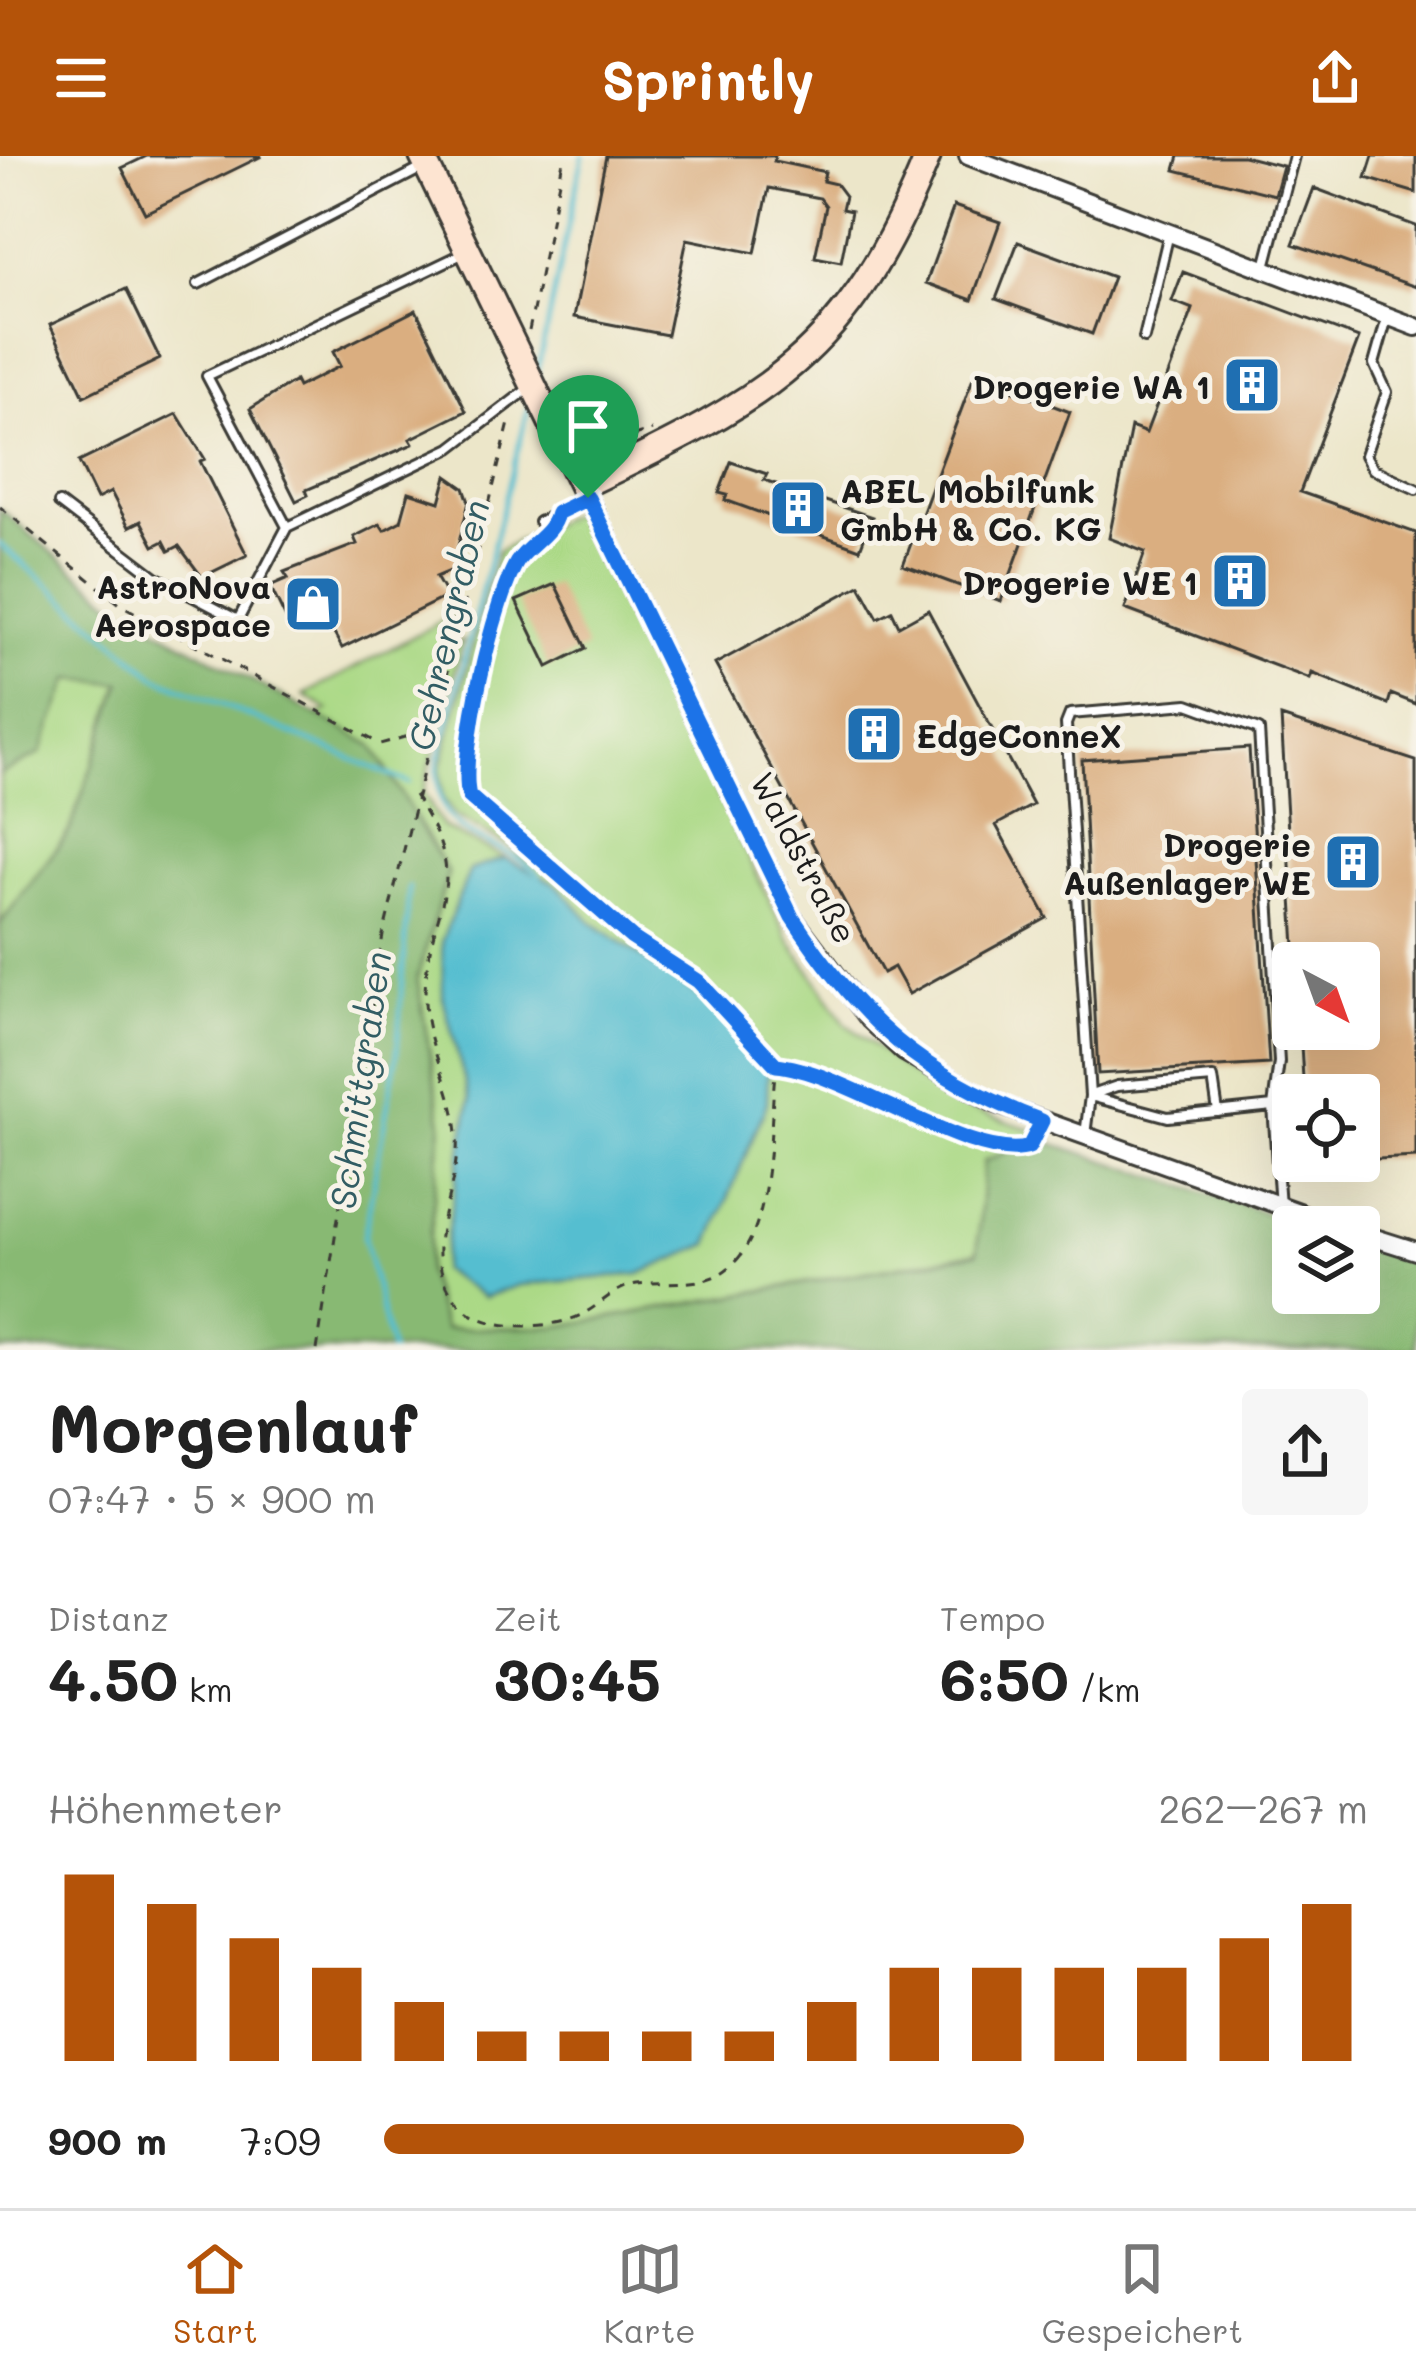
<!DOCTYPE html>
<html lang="de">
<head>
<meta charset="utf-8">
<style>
	:root { --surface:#fff; --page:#f6f6f6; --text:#222; --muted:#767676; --line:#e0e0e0; --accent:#b45309 }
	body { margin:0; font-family:Mali,sans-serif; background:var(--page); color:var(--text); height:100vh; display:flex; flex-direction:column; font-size:45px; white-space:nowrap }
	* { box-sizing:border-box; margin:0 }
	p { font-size:39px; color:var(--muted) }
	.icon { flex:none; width:66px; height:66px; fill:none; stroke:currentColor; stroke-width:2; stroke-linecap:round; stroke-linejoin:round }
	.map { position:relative; height:1194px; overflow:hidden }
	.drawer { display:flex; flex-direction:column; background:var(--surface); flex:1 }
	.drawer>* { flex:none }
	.needle { width:78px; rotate:139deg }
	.fabs { position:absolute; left:1272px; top:786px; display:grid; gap:24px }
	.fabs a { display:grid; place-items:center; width:108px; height:108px; border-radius:12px; background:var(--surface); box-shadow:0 12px 48px #0002; font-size:60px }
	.pin { position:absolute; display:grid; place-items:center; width:102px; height:102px; color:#fff; margin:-123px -51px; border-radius:50% 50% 50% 0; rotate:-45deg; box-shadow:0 0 12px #0007 }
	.pin .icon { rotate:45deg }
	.round { display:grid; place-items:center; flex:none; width:126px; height:126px; border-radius:12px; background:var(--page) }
	.head { display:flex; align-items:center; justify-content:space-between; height:204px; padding:0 48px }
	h1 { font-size:66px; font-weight:700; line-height:90px }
	.stats { display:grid; grid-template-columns:repeat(3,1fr); gap:18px; height:204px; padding:12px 48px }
	.stats div { display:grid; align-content:center }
	.stats b { font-size:60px; font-weight:700 }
	.stats small { font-size:33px; font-weight:400 }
	.stats p { font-size:33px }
	.chart { height:336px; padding:24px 48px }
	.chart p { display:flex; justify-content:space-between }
	.chart svg { width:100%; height:216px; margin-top:12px; stroke:var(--accent); stroke-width:6 }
	ul { padding:0 48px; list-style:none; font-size:39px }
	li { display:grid; grid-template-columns:192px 144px 1fr; align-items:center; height:90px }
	li i { height:30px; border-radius:15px; background:var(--accent) }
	header { display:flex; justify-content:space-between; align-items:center; height:156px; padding:0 48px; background:var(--accent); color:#fff; font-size:54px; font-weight:700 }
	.tab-bar { display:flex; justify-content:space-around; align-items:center; height:168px; border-top:3px solid var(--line); background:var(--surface); font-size:33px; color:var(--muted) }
	.tab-bar a { display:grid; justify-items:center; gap:6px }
	.tab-bar .active { color:var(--accent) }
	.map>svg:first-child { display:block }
	.green { fill:#abd986; stroke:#647a51; stroke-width:3 }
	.forest { fill:#88b973; stroke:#526a48; stroke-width:3 }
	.water { fill:#54bed0; stroke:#386d76; stroke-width:3 }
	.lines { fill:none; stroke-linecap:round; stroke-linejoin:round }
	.stream { stroke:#54bed0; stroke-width:4.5 }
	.building { fill:#daae80 }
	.lane-casing { stroke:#3b3a36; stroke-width:14 }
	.street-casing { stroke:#3b3a36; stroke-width:22 }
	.secondary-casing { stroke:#3b3a36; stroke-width:30 }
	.path { stroke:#3b3a36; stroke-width:3; stroke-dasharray:9 9; stroke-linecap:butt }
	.lane { stroke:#fff; stroke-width:8 }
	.street { stroke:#fff; stroke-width:16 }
	.secondary { stroke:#fde4d1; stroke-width:24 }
	.route-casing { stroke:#fff; stroke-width:24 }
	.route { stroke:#1a73e8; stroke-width:15 }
	.labels { text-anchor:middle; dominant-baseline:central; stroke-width:10; stroke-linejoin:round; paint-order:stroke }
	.poi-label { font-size:33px; font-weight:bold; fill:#1c1c1c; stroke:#f7f3e8; text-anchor:end }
	.street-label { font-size:33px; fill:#1c1c1c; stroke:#f7f3e8 }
	.water-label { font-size:36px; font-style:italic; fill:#325d64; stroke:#f7f3e8 }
</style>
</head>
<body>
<header><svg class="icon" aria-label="menu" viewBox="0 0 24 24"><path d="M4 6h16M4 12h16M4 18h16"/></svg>Sprintly<svg class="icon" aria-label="share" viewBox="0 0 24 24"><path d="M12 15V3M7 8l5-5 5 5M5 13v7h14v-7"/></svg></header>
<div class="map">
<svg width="1416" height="1194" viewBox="0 0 1416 1194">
	<rect width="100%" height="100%" fill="#f7f3e8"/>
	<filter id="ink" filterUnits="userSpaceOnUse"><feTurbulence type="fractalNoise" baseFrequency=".00833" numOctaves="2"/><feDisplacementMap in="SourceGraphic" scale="24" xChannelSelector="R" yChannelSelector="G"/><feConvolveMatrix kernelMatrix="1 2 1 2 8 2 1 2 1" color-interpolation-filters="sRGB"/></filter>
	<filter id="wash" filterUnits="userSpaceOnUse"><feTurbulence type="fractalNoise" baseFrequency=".004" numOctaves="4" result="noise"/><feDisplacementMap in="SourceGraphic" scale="48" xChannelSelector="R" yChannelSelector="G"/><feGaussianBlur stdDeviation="2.7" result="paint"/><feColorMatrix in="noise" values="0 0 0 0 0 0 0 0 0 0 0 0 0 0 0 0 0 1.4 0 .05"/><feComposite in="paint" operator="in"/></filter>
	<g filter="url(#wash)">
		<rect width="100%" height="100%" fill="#ece6c9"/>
		<path class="green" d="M578,354L788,782L845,867L946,945L1033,974L1039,983L984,1005L978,1096L556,1171L444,1173L426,1114L442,968L417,822L448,717L372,589L317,560L328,554L304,539L455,458L447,491L463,484L423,636L443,671L505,702L470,714L443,842L470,944L442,1115L484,1141L519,1129L638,1118L739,872L594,768L512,692L454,659L443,642L440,614L498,395Z
			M0,358L103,525L121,526L69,676L0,768Z"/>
		<path class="forest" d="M0,353L122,454L372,589L448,717L417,822L442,968L426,1114L444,1173L556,1171L977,1097L984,1005L1039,983L1310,1071H1293V1137H1359V1087L1416,1105V1194H0V768L69,676L121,527L70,523L40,598L0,618Z"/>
		<path class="water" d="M505,702L557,729L594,768L694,836L759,892L768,911L767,947L709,1088L639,1118L519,1129L484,1141L441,1114L470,944L443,842L442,784L470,714Z"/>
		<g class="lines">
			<path class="stream" d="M537,217L583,0
				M530,246L438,606C432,690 492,674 540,720
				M0,388L156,521L409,627
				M391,1194L364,1081L397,897L409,731"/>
		</g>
		<g id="blocks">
			<path class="building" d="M147,0H262L145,57L122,12Z
				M606,0H775L774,5L825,16L823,25L836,28L845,40L842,53L851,55L841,106L815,101L826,50L820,42L769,32L755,97L687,83L667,179L574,161Z
				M1179,0H1243L1283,10L1275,39L1175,14Z
				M1373,0H1416V37L1366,22Z
				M1314,32L1416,70V131L1293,88Z
				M954,50L1000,66L972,144L926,127Z
				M1018,86L1113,121L1092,178L996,143Z
				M1183,116L1359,182L1300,336L1416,377V548L1391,538L1388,548L1312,517L1310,523L1125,453L1145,396L1109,382L1131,271L1146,277L1193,153L1172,145Z
				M126,133L160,203L84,240L50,169Z
				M416,154L466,255L410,283L413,288L306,334L308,339L296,345L250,253L295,225L298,231L340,210L333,196Z
				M974,220L1070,256L1001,445L903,409Z
				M177,258L205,303L200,305L247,399L202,421L179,390L169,395L164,385L154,390L141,365L129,371L111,336L97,343L79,306Z
				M731,306L767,318L764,324L872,361L860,393L725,344L727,339L719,337Z
				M447,320L464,332L469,346L452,414L436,421L447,440L342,492L327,465L311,473L287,465L270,430L288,422L284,416L357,388L354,381L380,368L384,374L401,365L409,336L440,346Z
				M555,428L586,492L548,511L516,445Z
				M860,429L878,462L892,455L899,470L928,454L1033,649L996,669L1047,762L909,838L894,811L883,817L715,508Z
				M1281,561L1416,605V1001L1359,1004V939H1304L1300,873H1359V807H1296Z
				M1249,592L1269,908L1098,918L1082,604Z"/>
		</g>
	</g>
	<g filter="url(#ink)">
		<use href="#blocks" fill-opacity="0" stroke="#3b3a36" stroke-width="3"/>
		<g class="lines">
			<g class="lane-casing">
				<path id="lane" d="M1265,111L1294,0
					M198,128L420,13
					M1387,162L1374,208L1387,236L1365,299L1373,313L1416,333
					M1144,182L1169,77
					M59,347L156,421L238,464L287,371L451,292L528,233
					M539,366L586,343
					M287,371L207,220L462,98
					M1091,939L1117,930L1213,922L1218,956
					M1090,940L1168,961L1273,950
					M1085,979L1090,940L1066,568L1070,558L1188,548L1259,574L1279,906L1273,950L1280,1051"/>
			</g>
			<g class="street-casing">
				<path id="street" d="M968,0L1416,171
					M582,330L792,761L870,864L904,896L994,947L1340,1071
					M1359,1077L1416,1095"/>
			</g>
			<g class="secondary-casing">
				<path id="secondary" d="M422,0L582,330C768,241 848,200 928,0"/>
			</g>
			<path class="path" d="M529,175L564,0
				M589,302L604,283H625L652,274
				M0,351L121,449L380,588L430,574
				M414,639C477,733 428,743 425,837C423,892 461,939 457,995C453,1052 416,1101 461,1150C485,1176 550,1174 581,1159C601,1149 614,1131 637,1128C679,1123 714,1137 743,1096C774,1052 769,961 776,909L698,825L632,781L546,704L480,655L469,641L463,618L504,438L516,408L552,373
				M778,909C849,915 974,1009 1029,991L1036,978
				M317,1194L383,779L510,263"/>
			<use href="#lane" class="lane"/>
			<use href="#street" class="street"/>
			<use href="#secondary" class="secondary"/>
		</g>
	</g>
	<g class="lines" filter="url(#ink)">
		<g class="route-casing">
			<path id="route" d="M588,342L792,761C861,866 923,921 1042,965L1029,991C976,1009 846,915 776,909L698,825L632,782L469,640C458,599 494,444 517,406C530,387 552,379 557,357Z"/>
		</g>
		<use href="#route" class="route"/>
	</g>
	<defs>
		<g id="building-square" transform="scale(3)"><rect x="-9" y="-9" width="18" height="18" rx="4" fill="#1f6fb2" stroke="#f7f3e8"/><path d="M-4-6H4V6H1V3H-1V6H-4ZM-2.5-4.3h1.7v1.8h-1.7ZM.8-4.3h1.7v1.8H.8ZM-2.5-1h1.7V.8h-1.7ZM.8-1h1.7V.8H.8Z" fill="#fff"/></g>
		<g id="shop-square" transform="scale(3)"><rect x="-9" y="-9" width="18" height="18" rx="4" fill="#1f6fb2" stroke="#f7f3e8"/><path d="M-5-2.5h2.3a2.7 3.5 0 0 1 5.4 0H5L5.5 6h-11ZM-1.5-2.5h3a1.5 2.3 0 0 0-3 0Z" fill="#fff"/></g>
	</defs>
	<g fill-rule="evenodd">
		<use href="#building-square" x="1252" y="229"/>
		<use href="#building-square" x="798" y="352"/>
		<use href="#building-square" x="1240" y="425"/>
		<use href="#shop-square" x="313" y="448"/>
		<use href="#building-square" x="874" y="578"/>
		<use href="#building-square" x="1353" y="706"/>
	</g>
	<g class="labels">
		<g class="poi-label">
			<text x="1210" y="229">Drogerie WA 1</text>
			<text x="840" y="333" text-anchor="start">ABEL Mobilfunk<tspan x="840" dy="38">GmbH &amp; Co. KG</tspan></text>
			<text x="1198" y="425">Drogerie WE 1</text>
			<text x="271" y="429">AstroNova<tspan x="271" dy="38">Aerospace</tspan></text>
			<text x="916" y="578" text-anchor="start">EdgeConneX</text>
			<text x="1311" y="687">Drogerie<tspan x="1311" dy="38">Außenlager WE</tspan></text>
		</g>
		<g class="street-label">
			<text transform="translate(805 701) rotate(62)">Waldstraße</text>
		</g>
		<g class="water-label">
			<text transform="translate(447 469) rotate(-77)">Gehrengraben</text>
			<text transform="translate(359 924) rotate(-82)">Schmittgraben</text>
		</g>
	</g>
</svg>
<div class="fabs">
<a><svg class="needle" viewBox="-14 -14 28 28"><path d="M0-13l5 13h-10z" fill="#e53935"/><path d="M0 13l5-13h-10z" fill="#767676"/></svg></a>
<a><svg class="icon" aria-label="locate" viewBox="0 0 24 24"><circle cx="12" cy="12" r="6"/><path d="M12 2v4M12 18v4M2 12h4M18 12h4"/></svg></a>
<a><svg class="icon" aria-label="layers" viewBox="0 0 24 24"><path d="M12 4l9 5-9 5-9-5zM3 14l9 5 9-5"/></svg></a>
</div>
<div class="pin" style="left:588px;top:342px;background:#1e9e55"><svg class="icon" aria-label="arrive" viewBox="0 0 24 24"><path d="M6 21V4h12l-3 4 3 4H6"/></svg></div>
</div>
<section class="drawer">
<div class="head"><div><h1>Morgenlauf</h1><p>07:47 · 5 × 900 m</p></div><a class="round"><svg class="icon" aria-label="share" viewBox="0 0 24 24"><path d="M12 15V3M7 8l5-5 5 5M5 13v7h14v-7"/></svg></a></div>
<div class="stats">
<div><p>Distanz</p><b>4.50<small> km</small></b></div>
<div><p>Zeit</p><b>30:45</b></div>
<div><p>Tempo</p><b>6:50<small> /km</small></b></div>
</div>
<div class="chart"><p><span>Höhenmeter</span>262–267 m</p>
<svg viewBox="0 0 160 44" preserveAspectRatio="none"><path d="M5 44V6M15 44V12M25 44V19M35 44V25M45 44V32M55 44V38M65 44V38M75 44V38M85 44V38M95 44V32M105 44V25M115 44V25M125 44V25M135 44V25M145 44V19M155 44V12"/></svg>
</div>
<ul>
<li><b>900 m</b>7:09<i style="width:65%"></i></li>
</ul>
</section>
<nav class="tab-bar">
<a class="active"><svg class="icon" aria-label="home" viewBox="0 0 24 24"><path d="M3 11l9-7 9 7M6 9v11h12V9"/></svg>Start</a>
<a><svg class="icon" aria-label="map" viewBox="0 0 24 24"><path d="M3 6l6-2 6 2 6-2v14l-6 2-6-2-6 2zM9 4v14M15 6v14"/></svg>Karte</a>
<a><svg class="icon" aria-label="saved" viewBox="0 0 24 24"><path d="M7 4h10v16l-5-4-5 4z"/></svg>Gespeichert</a>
</nav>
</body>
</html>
